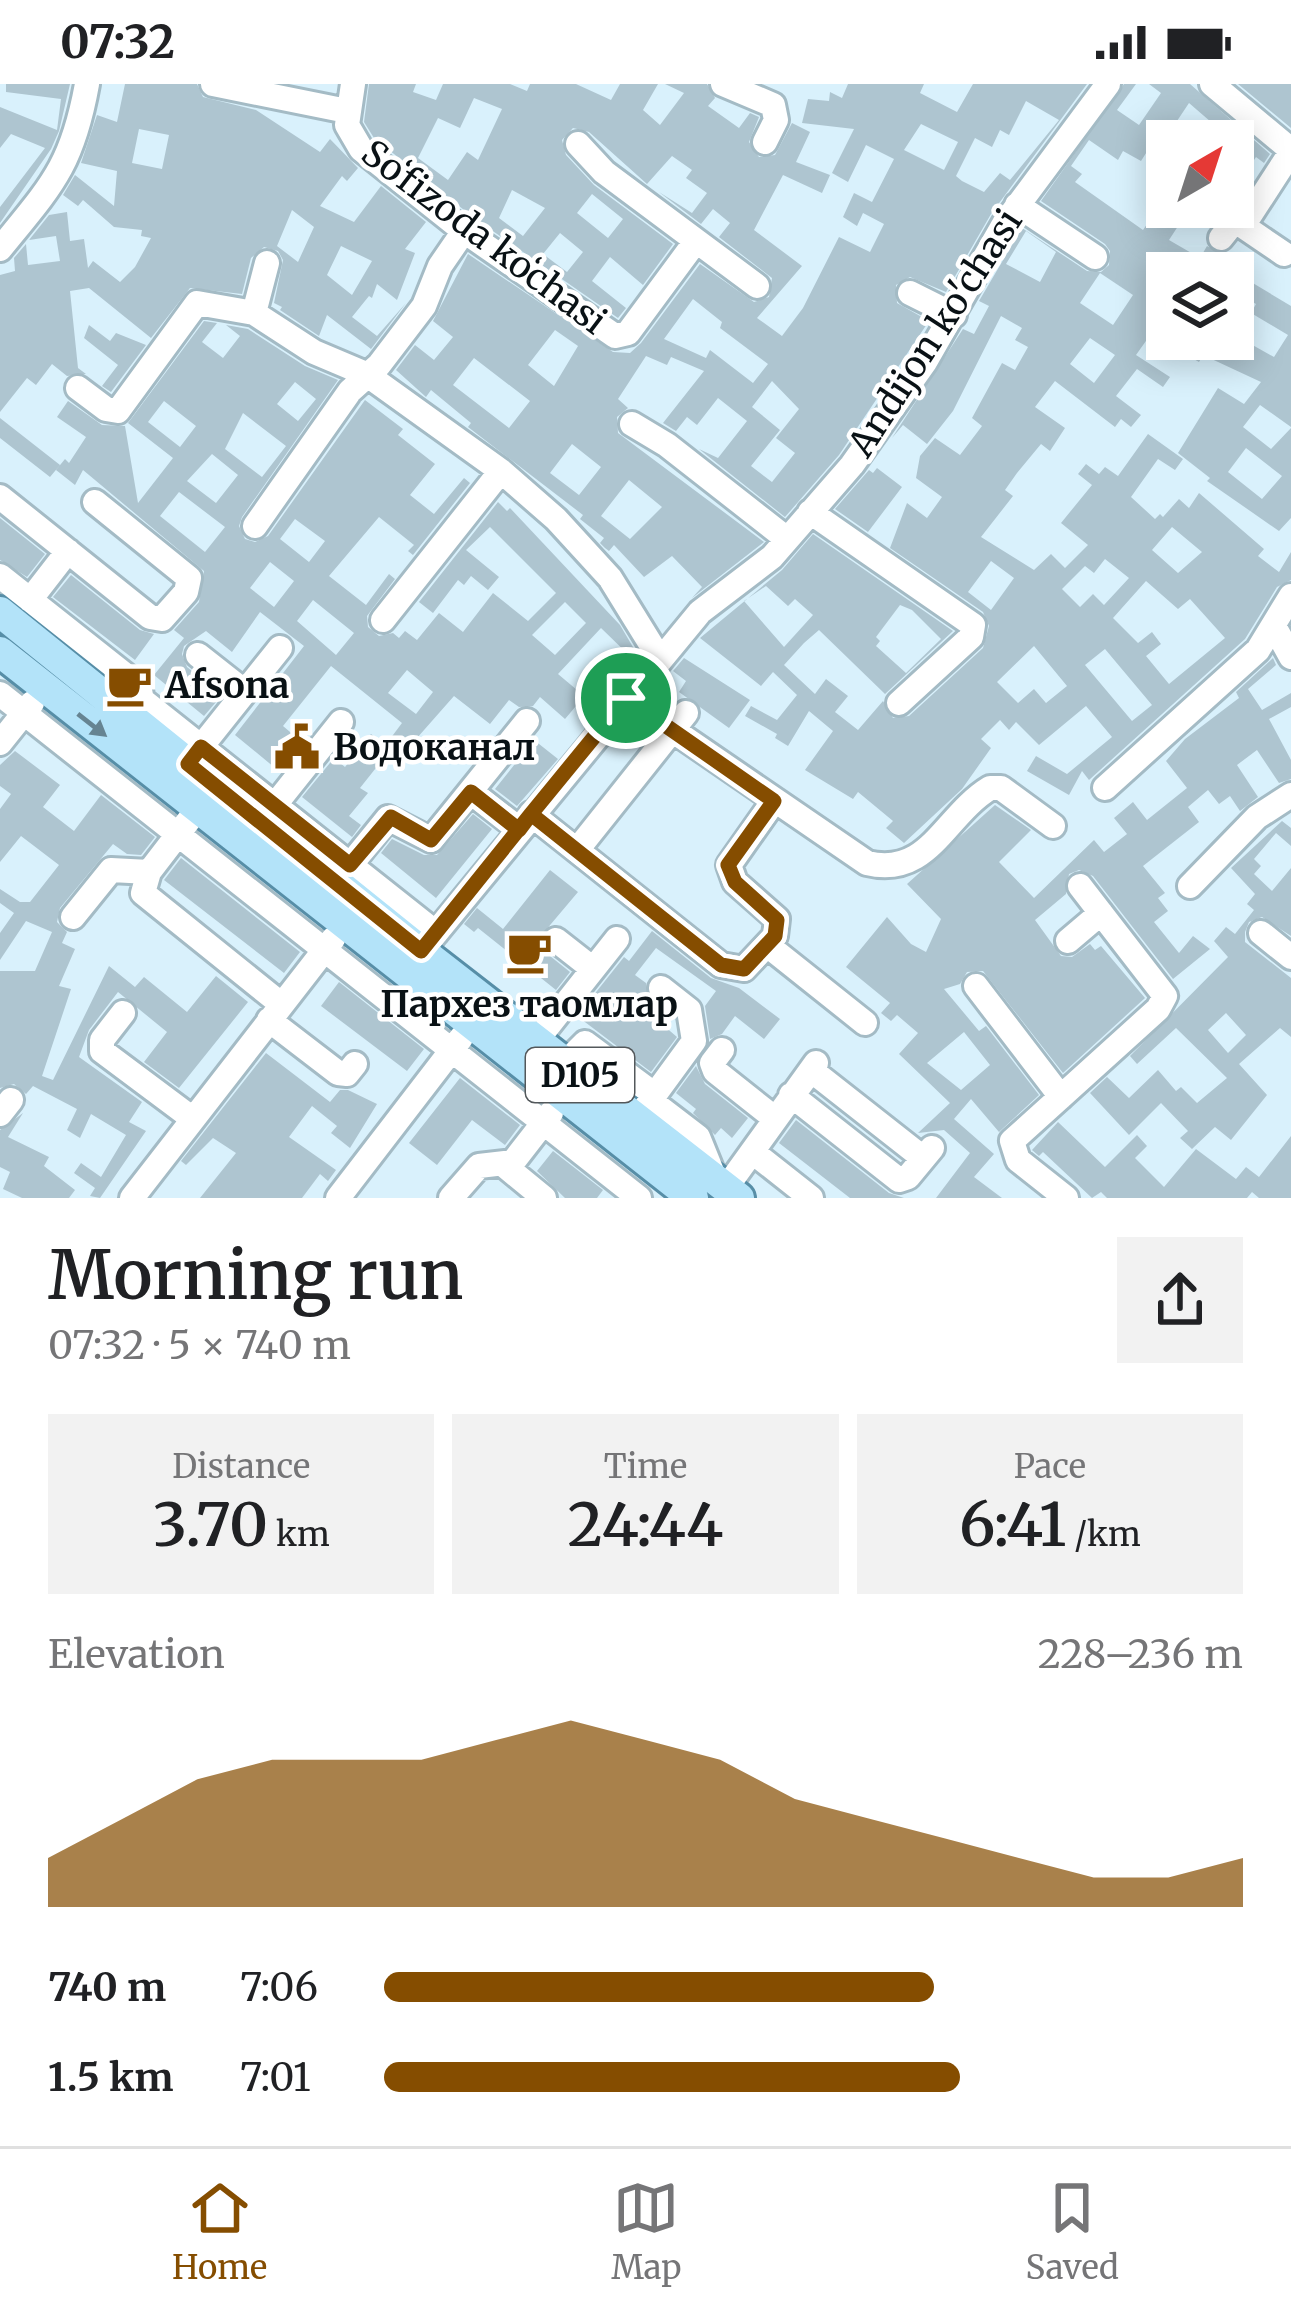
<!DOCTYPE html>
<html lang="en">
<head>
<meta charset="utf-8">
<style>
	:root { --surface:#fff; --page:#f2f2f2; --text:#202124; --muted:#757577; --line:#e0e0e0; --accent:#854d00 }
	body { margin:0; font-family:Merriweather,serif; background:var(--page); color:var(--text); height:100vh; display:flex; flex-direction:column; font-size:45px; white-space:nowrap }
	* { box-sizing:border-box; margin:0 }
	p { font-size:39px; color:var(--muted) }
	.icon { flex:none; width:66px; height:66px; fill:none; stroke:currentColor; stroke-width:2; stroke-linecap:round; stroke-linejoin:round }
	.map { position:relative; height:1114px; overflow:hidden }
	.panel { display:flex; flex-direction:column; background:var(--surface); flex:1 }
	.panel>* { flex:none }
	.needle { width:78px; rotate:39deg }
	.tools { position:absolute; left:1146px; top:36px; display:grid; gap:24px }
	.tools a { display:grid; place-items:center; width:108px; height:108px; border-radius:0px; background:var(--surface); box-shadow:0 6px 30px #0003; font-size:60px }
	.pin { position:absolute; display:grid; place-items:center; width:102px; height:102px; color:#fff; margin:-51px; border:6px solid #fff; border-radius:50%; box-shadow:0 3px 12px #0007 }
	.round { display:grid; place-items:center; flex:none; width:126px; height:126px; border-radius:0px; background:var(--page) }
	.head { display:flex; align-items:center; justify-content:space-between; height:204px; padding:0 48px }
	h1 { font-size:66px; font-weight:600; line-height:90px }
	.metrics { display:grid; grid-template-columns:repeat(3,1fr); gap:18px; height:204px; padding:12px 48px }
	.metrics div { display:grid; align-content:center; border-radius:0px; background:var(--page); text-align:center }
	.metrics b { font-size:60px; font-weight:600 }
	.metrics small { font-size:33px; font-weight:400 }
	.metrics p { font-size:33px }
	.chart { height:336px; padding:24px 48px }
	.chart p { display:flex; justify-content:space-between }
	.chart svg { width:100%; height:216px; margin-top:12px; fill:var(--accent); opacity:.7 }
	ul { padding:0 48px; list-style:none; font-size:39px }
	li { display:grid; grid-template-columns:192px 144px 1fr; align-items:center; height:90px }
	li i { height:30px; border-radius:15px; background:var(--accent) }
	.status { display:flex; justify-content:space-between; align-items:center; height:84px; padding:0 60px; background:var(--surface); direction:ltr }
	.status svg { height:33px; fill:currentColor }
	.tab-bar { display:flex; justify-content:space-around; align-items:center; height:168px; border-top:3px solid var(--line); background:var(--surface); font-size:33px; color:var(--muted) }
	.tab-bar a { display:grid; justify-items:center; gap:6px }
	.tab-bar .current { color:var(--accent) }
	.map>svg:first-child { display:block }
	.building { fill:#aec5d0; fill-rule:evenodd }
	.lines { fill:none; stroke-linecap:round; stroke-linejoin:round }
	.minor-casing { stroke:#a4bbc5; stroke-width:30 }
	.major-casing { stroke:#578ea7; stroke-width:36 }
	.minor { stroke:#fff; stroke-width:24 }
	.major { stroke:#b3e3f9; stroke-width:30 }
	.oneway { fill:#668492 }
	.route-casing { stroke:#fff; stroke-width:24 }
	.route { stroke:#854d00; stroke-width:15 }
	.labels { text-anchor:middle; dominant-baseline:central; stroke-width:9; stroke-linejoin:round; paint-order:stroke }
	.shield { fill:#fff; stroke:#53585b; stroke-width:3 }
	.shield-label { font-size:33px; font-weight:bold; fill:#091115 }
	.street-label { font-size:36px; fill:#091115; stroke:#fff }
	.poi-label { font-size:36px; font-weight:bold; fill:#091115; stroke:#fff; text-anchor:start }
</style>
</head>
<body>
<div class="status"><b>07:32</b><svg viewBox="0 0 49 12"><path d="M0 12V9h3v3zM5 12V6h3v6zM10 12V3h3v9zM15 12V0h3v12zM26 1h20v11H26zM47 4h2v5h-2z"/></svg></div>
<div class="map">
<svg width="1291" height="1114" viewBox="0 0 1291 1114">
	<rect width="100%" height="100%" fill="#d9f1fc"/>
	<path class="building" d="M6,0H70L59,47L51,65L0,139V123L45,64L11,50L0,64V23L57,46L61,15L6,8Z
		M125,0H197L203,13L256,26L320,68L330,55L358,84L347,97L342,92L320,122L354,138L381,102L426,138L405,165L415,169L397,216L377,200L372,214L369,212L352,233L377,252L406,219L371,265L327,231L319,252L280,226L282,223L274,219L283,176L278,167L264,163L251,174L242,210L190,204L151,254L89,204L70,207L78,284L86,290L67,292L52,280L36,301L27,294L0,328V191L15,187L14,174L26,160L28,181L60,177L56,152L29,156L49,131L67,128L70,157L84,155L88,184L93,177L120,198L135,183L151,154L141,152L142,146L114,143L83,116L78,122L63,111L75,91L114,122L117,87L81,79L97,31L117,38ZM139,45L169,51L162,85L132,79ZM292,126L314,143L298,178L277,162ZM341,162L372,177L352,211L327,191Z
		M369,0H416L413,8L436,16L443,0H510L527,7L530,0H576L611,16L620,0H658L643,26L660,41L684,9L665,0H707L715,14L708,22L739,44L750,29L759,33L749,58L759,73L775,71L792,39L810,48L796,78L830,91L822,109L783,91L754,146L802,182L757,234L782,252L803,224L839,153L870,168L884,140L863,129L857,142L843,133L854,109L872,118L894,75L866,61L848,98L832,89L854,45L802,39L808,15L829,17L830,8L842,14L848,0H924L920,9L957,28L973,0H1087L991,130L946,208L910,193L896,201L897,219L929,237L839,371L785,433L699,365L718,374L747,337L718,314L697,341L687,333L676,347L663,339L704,287L671,273L667,281L646,272L618,315L628,324L617,333L618,349L764,458L692,514L702,503L672,472L644,493L614,461L609,467L605,464L600,459L604,454L580,435L583,431L468,343L471,339L431,306L426,313L396,286L415,261L434,276L453,253L433,237L468,170L613,268L630,269L641,259L700,180L754,218L769,213L772,194L719,153L730,139L713,125L701,140L659,108L692,129L707,109L686,94L692,86L672,72L647,100L589,48L573,44L562,56L566,71L594,101L673,160L643,201L610,173L592,197L626,224L618,234L474,134L374,54L364,38ZM474,14L502,25L478,76L467,68L448,96L418,74L438,34L460,44ZM1026,17L1059,36L1010,96L1000,89L984,108L962,97L956,92L975,54L992,63L1000,46L1009,51ZM921,40L958,58L944,86L904,66ZM512,106L545,124L523,152L499,134ZM592,110L623,135L608,154L577,129ZM560,149L583,168L567,188L543,170ZM693,215L722,238L720,244L768,280L753,299L710,266L706,274L664,255ZM555,246L578,262L554,302L528,281ZM474,274L530,317L509,344L453,301ZM772,297L799,325L776,354L795,369L772,398L751,382L780,346L752,323ZM572,360L601,383L579,411L550,389ZM629,396L662,423L630,455L601,432Z
		M1124,0H1136L1117,26L1139,41L1161,9L1149,0H1190L1270,70L1264,79L1256,73L1233,108V57L1189,19L1169,49L1180,57H1167V79L1148,66L1141,77L1123,67L1118,76L1089,56L1071,82L1082,90L1075,98L1143,146L1164,115L1184,133L1169,156L1200,174L1207,162L1220,170L1216,177L1291,222V343L1260,321L1243,343L1271,365L1291,344V434L1279,447L1207,397L1210,394L1178,369L1218,304L1244,320L1261,298L1203,271L1199,278L1176,265L1182,255H1233V250L1274,273L1288,251L1251,229L1256,220L1233,207V189H1184L1167,179V255L1153,247L1136,271L1170,293L1163,303L1137,285L1116,312L1141,331L1131,343L1121,335L1115,343L1055,297L1035,323L1065,344L1050,367L1041,360L1017,389L1005,406L1013,412L981,453L1034,486L1051,470L1065,484L1088,461L1061,439L1092,401L1078,390L1086,380L1099,390L1105,383L1118,392L1148,350L1183,375L1175,386L1158,375L1131,413L1155,435L1160,430L1163,433L1179,415L1189,424L1199,409L1264,465L1258,472L1279,488L1291,468V496L1277,503L1245,555L1089,696L1082,687L1069,711L1027,687L1036,672L1067,690L1112,653L1086,622L1039,661L1016,638L1009,646L1000,636L981,655L991,664L962,705L904,759L886,744L893,737L858,708L853,715L805,686L833,647L809,627L788,662L775,654L777,650L745,632L751,622L777,636L797,611L773,588L761,602L700,554L782,486L813,450L953,547L885,610L819,546L804,559L784,581L815,610L826,595L848,612L835,628L858,646L883,617L893,634L909,632L983,564L989,542L983,528L890,464L907,419L927,434L942,413L916,394L920,372L935,354L960,371L982,342L972,334L1002,279L1015,286L1028,263L1015,256L1022,244L1001,232L953,327L927,360L903,341L892,354L963,245L974,250L989,222L979,217L1022,144L1087,187L1101,188L1109,181L1110,167L1105,160L1041,117ZM1026,147L1056,168L1040,198L1006,180ZM1100,189L1133,211L1113,241L1080,219ZM1090,254L1115,271L1094,299L1070,280ZM1246,364L1282,392L1262,415L1228,388ZM1172,443L1202,468L1178,489L1152,466ZM1105,475L1129,494L1104,521L1093,510L1080,523L1062,505L1085,482L1094,489ZM991,477L1014,494L991,526L968,508ZM1146,497L1178,525L1190,515L1225,554L1169,600L1146,572L1161,560L1152,548L1138,559L1113,534ZM766,502L788,522L795,515L813,531L784,563L744,517ZM900,521L912,526L941,555L906,589L876,562L880,557L876,553ZM1034,562L1067,602L1046,619L1034,605L1018,619L997,598ZM1105,565L1152,621L1132,637L1085,581Z
		M1238,0H1291V44Z
		M204,237L217,239L202,258L223,274L240,252L226,241L248,245L305,282L338,296L242,433L239,442L245,455L255,458L268,452L365,316L403,345L398,351L435,380L410,411L434,430L464,394L470,399L413,471L408,467L414,461L379,433L329,492L366,521L389,490L395,495L367,532L368,543L379,552L393,549L399,554L405,547L417,556L439,529L463,548L493,509L528,537L556,509L490,443L466,466L499,493L488,506L471,492L464,501L458,496L433,529L419,518L498,418L507,427L510,424L620,541L640,575L637,579L601,544L558,590L590,617L605,600L612,606L591,634L576,622L565,635L540,613L533,622L519,623L509,616L490,640L454,612L402,671L387,659L402,639L331,582L283,642L303,659L280,688L235,651L304,562L260,528L232,568L206,547L184,562L182,570L187,583L222,611L204,632L154,591L184,554L174,546L199,518L204,487L83,386L75,401L56,386L65,375L69,379L86,353L57,333L68,317L102,341L125,342L138,419L173,374L128,339ZM295,298L316,315L298,337L277,320ZM164,317L196,342L180,363L148,338ZM243,329L286,362L262,393L225,365ZM212,370L238,391L216,419L187,397ZM179,408L225,443L205,468L160,432ZM295,435L325,457L309,478L280,455ZM270,478L294,497L274,523L250,504ZM313,516L354,549L336,571L297,537ZM565,518L586,539L555,571L532,551ZM407,586L433,608L416,630L388,609Z
		M89,241L110,257L116,249L146,261L111,308L102,302L118,281L84,254Z
		M0,334L60,381L50,393L0,354Z
		M877,384L902,403L868,448L835,425L869,386L873,389Z
		M0,434L45,470L27,493L0,476Z
		M71,491L140,546L154,550L135,576L53,513Z
		M684,574L750,616L729,644L679,608L686,597L673,587Z
		M1273,574L1276,581L1248,605L1262,626L1291,609V623L1269,635L1291,676V695L1279,699L1257,666L1237,681L1258,713L1240,727L1230,712L1219,720L1208,706L1188,723L1199,738L1143,782L1165,809L1158,814L1168,827L1154,838L1179,869L1193,852L1210,865L1173,895L1093,792L1079,786L1069,790L1066,810L1035,836L1061,872L1072,873L1090,860L1095,866L1101,862L1145,914L1063,989L983,887L967,888L960,900L944,905L979,947L986,942L1039,1011L999,1048L971,1015L954,1035L994,1070L974,1093L1002,1114H936L970,1069L944,1046L918,1049L950,1019L899,970L918,949L897,931L891,937L881,929L890,919L846,883L887,833L911,860L926,868L941,835L907,800L995,721L1031,746L999,778L1034,814L1094,756L1104,768L1127,750L1114,734L1133,718L1147,736L1187,704L1166,677L1185,655L1239,614L1236,608ZM964,948L990,981L961,1006L927,979Z
		M371,650L391,665L360,704L368,709L349,732L361,741L352,753L302,713L334,674L345,683Z
		M534,656L558,675L517,722L495,705Z
		M15,667L60,701L43,723L74,747L101,711L155,753L141,771L127,770L113,760L60,824L57,838L67,848L62,859L75,865L59,902L71,905L42,992L53,996L109,882L135,903L144,893L187,928L216,892L248,918L179,1004L144,978L167,948L118,908L89,946L79,973L142,1018L129,1038L146,1047L100,1114L90,1112L95,1104L74,1089L81,1079L101,1093L126,1051L91,1030L80,1054L67,1046L77,1025L33,1002L26,1010L14,1000L0,1004V887H35L52,848L26,837L0,876V849L14,829L0,819V805L20,818H30L59,781L21,752L0,778V725L11,710L0,702V681Z
		M473,730L492,745L436,814L381,769L392,755L424,771H437Z
		M1282,737L1291,744V762L1276,749L1254,775L1261,782L1254,790L1272,807L1291,784V852L1262,833L1249,838L1245,848V858L1291,894V953L1280,944L1239,980L1267,1011L1231,1056L1215,1043L1192,1065L1180,1054L1188,1047L1161,1019L1129,1051L1090,1009L1107,993L1129,1014L1158,986L1176,1007L1181,1003L1197,1019L1227,994L1176,944L1137,980L1130,972L1228,873L1214,857L1226,843L1235,850L1254,826L1247,820L1255,810L1231,784ZM1226,929L1246,951L1228,969L1208,946Z
		M181,774L300,868L284,889L164,796Z
		M550,786L578,808L540,853L545,868L570,888L556,906L478,844L474,848L464,840L477,824L503,845Z
		M652,847L711,894L739,904L780,935L764,955L735,932L722,950L710,955L705,922L716,907L656,864L635,891L646,899L650,916L670,932L663,941L677,953L651,988L577,932L624,873L629,877Z
		M339,898L424,965L407,987L321,922Z
		M266,969L330,1018L340,1006H348L377,1020L350,1064L331,1049L337,1042L312,1022L289,1053L336,1086L328,1097L320,1090L302,1114H200L236,1069L213,1054L186,1081L181,1077Z
		M696,982L705,1000L748,1034L732,1054L721,1044L715,1051L693,1029L696,1025L676,1009Z
		M460,994L520,1041L505,1061L472,1036L437,1081L409,1059Z
		M23,1029L8,1053L49,1073L44,1082L75,1106L69,1114H22L3,1105L10,1088L0,1083V1046Z
		M796,1036L889,1109L904,1114H850L779,1059Z
		M1058,1038L1105,1083L1137,1051L1147,1062L1135,1074L1164,1103L1196,1065L1236,1095L1246,1083L1259,1093L1291,1052V1114H1259L1252,1108L1247,1114H1107L1101,1108L1092,1114L1043,1068L1039,1072L1032,1066Z
		M553,1067L603,1106L597,1114H565L537,1087Z"/>
	<g class="lines">
		<g class="minor-casing">
			<path id="minor" d="M213,0L347,27
				M353,0L347,41L361,65L464,147L615,252L628,249L696,157
				M723,0L773,21L776,36L765,58
				M1212,0L1291,66
				M578,60L604,88L757,202
				M1017,121L1095,173
				M1243,142L1284,170
				M1221,154L1233,139L1243,142L1291,68
				M0,165C51,102 72,83 87,0
				M910,209L954,231
				M254,229L267,179
				M78,304L106,325L118,327L197,219L254,229L314,268L366,290L501,387L556,435L610,494L660,575
				M632,340L667,361L787,455
				M0,413L150,533L162,535L186,508L189,494L95,418
				M810,428L973,541L971,553L899,619
				M255,442L350,307L379,281L424,222L440,182L464,147
				M0,492L139,602L142,616L436,849
				M30,516L68,467
				M383,536L501,387
				M1274,542L1291,573
				M198,571L245,608
				M0,610L639,1114
				M626,614L867,779C929,794 944,732 990,704H1001L1053,742
				M0,659L32,619
				M193,673L280,564
				M1105,704L1258,566L1291,512
				M471,708L519,745
				M531,730L721,881L744,885L775,852L777,835L735,798L729,781L774,717
				M266,732L341,638
				M189,736L149,788L143,809L281,920
				M577,766L686,629
				M341,792L388,734L431,756L527,637
				M1190,802L1257,733L1291,711
				M73,833L111,786L149,788
				M1261,849L1291,873
				M556,856L593,885
				M1068,857L1101,829
				M767,861L865,939
				M421,867L700,528L772,473L852,381L925,278L1004,140L1108,0
				M976,902L1061,1013
				M123,929L102,956V967L193,1035
				M269,936L338,989L347,990L355,980
				M537,956L617,855
				M722,966L712,979L715,987L773,1033
				M565,979L585,959L655,1011
				M811,986L923,1074
				M791,1011L899,1096L908,1093L932,1064
				M651,1017L698,1053L715,1095
				M0,1030L11,1016
				M637,1035L694,957L689,926L661,904
				M754,1069L811,1114
				M505,1082L544,1114
				M726,1104L816,979
				M132,1114L333,855
				M338,1114L461,954
				M451,1114L479,1082L513,1078L551,1029
				M1066,1114L1018,1076L1012,1057L1158,925L1165,912L1080,802"/>
		</g>
		<g class="major-casing">
			<path id="major" d="M0,528L421,867L739,1114
				M0,568L693,1114"/>
		</g>
		<use href="#minor" class="minor"/>
		<use href="#major" class="major"/>
	</g>
	<defs><path id="oneway-solid" d="M-6-.8H1V-3.2L6.5 0L1 3.2V.8H-6Z" transform="scale(3)"/></defs>
	<use class="oneway" href="#oneway-solid" transform="translate(92 641) rotate(38)"/>
	<g class="lines">
		<g class="route-casing">
			<path id="route" d="M626,614L531,730L519,746L471,708L431,756L391,733L350,781L201,663L188,680L421,867L531,730L721,881L744,885L775,852L777,836L735,798L728,781L774,717L626,614"/>
		</g>
		<use href="#route" class="route"/>
	</g>
	<defs>
		<g id="cafe-bare" transform="scale(3.6)"><path d="M-5.5-4.5H6V0H3Q3 3.5 0 3.5H-2.5Q-5.5 3.5-5.5 0ZM3-3.2v2h1.7v-2ZM-6 4.5H4V6H-6Z" fill="#854d00" stroke="#fff" stroke-width="2.5" paint-order="stroke"/></g>
		<g id="civic-bare" transform="scale(3.6)"><path d="M-.6-6.5H3V-4.5H.6V-3L4-1V1h2V6H-6V1h2V-1L-.6-3ZM-1.2 2.5V6h2.4V2.5Z" fill="#854d00" stroke="#fff" stroke-width="2.5" paint-order="stroke"/></g>
	</defs>
	<g fill-rule="evenodd">
		<use href="#cafe-bare" x="129" y="601"/>
		<use href="#civic-bare" x="297" y="663"/>
		<use href="#cafe-bare" x="529" y="868"/>
	</g>
	<g class="labels">
		<rect class="shield" x="526" y="964" width="108" height="54" rx="9"/>
		<g class="shield-label">
			<text x="580" y="991">D105</text>
		</g>
		<g class="street-label">
			<text transform="translate(484 153) rotate(37)">Soʻfizoda koʻchasi</text>
			<text transform="translate(935 249) rotate(-57)">Andijon ko'chasi</text>
		</g>
		<g class="poi-label">
			<text x="165" y="601">Afsona</text>
			<text x="333" y="663">Водоканал</text>
			<text x="529" y="920" text-anchor="middle">Пархез таомлар</text>
		</g>
	</g>
</svg>
<div class="tools">
<a><svg class="needle" viewBox="-14 -14 28 28"><path d="M0-13l5 13h-10z" fill="#e53935"/><path d="M0 13l5-13h-10z" fill="#757577"/></svg></a>
<a><svg class="icon" aria-label="layers" viewBox="0 0 24 24"><path d="M12 4l9 5-9 5-9-5zM3 14l9 5 9-5"/></svg></a>
</div>
<div class="pin" style="left:626px;top:614px;background:#1e9e55"><svg class="icon" aria-label="arrive" viewBox="0 0 24 24"><path d="M6 21V4h12l-3 4 3 4H6"/></svg></div>
</div>
<section class="panel">
<div class="head"><div><h1>Morning run</h1><p>07:32 · 5 × 740 m</p></div><a class="round"><svg class="icon" aria-label="share" viewBox="0 0 24 24"><path d="M12 15V3M7 8l5-5 5 5M5 13v7h14v-7"/></svg></a></div>
<div class="metrics">
<div><p>Distance</p><b>3.70<small> km</small></b></div>
<div><p>Time</p><b>24:44</b></div>
<div><p>Pace</p><b>6:41<small> /km</small></b></div>
</div>
<div class="chart"><p><span>Elevation</span>228–236 m</p>
<svg viewBox="0 0 160 44" preserveAspectRatio="none"><path d="M0 44V34L10 26L20 18L30 14L40 14L50 14L60 10L70 6L80 10L90 14L100 22L110 26L120 30L130 34L140 38L150 38L160 34V44z"/></svg>
</div>
<ul>
<li><b>740 m</b>7:06<i style="width:64%"></i></li>
<li><b>1.5 km</b>7:01<i style="width:67%"></i></li>
</ul>
</section>
<nav class="tab-bar">
<a class="current"><svg class="icon" aria-label="home" viewBox="0 0 24 24"><path d="M3 11l9-7 9 7M6 9v11h12V9"/></svg>Home</a>
<a><svg class="icon" aria-label="map" viewBox="0 0 24 24"><path d="M3 6l6-2 6 2 6-2v14l-6 2-6-2-6 2zM9 4v14M15 6v14"/></svg>Map</a>
<a><svg class="icon" aria-label="saved" viewBox="0 0 24 24"><path d="M7 4h10v16l-5-4-5 4z"/></svg>Saved</a>
</nav>
</body>
</html>
